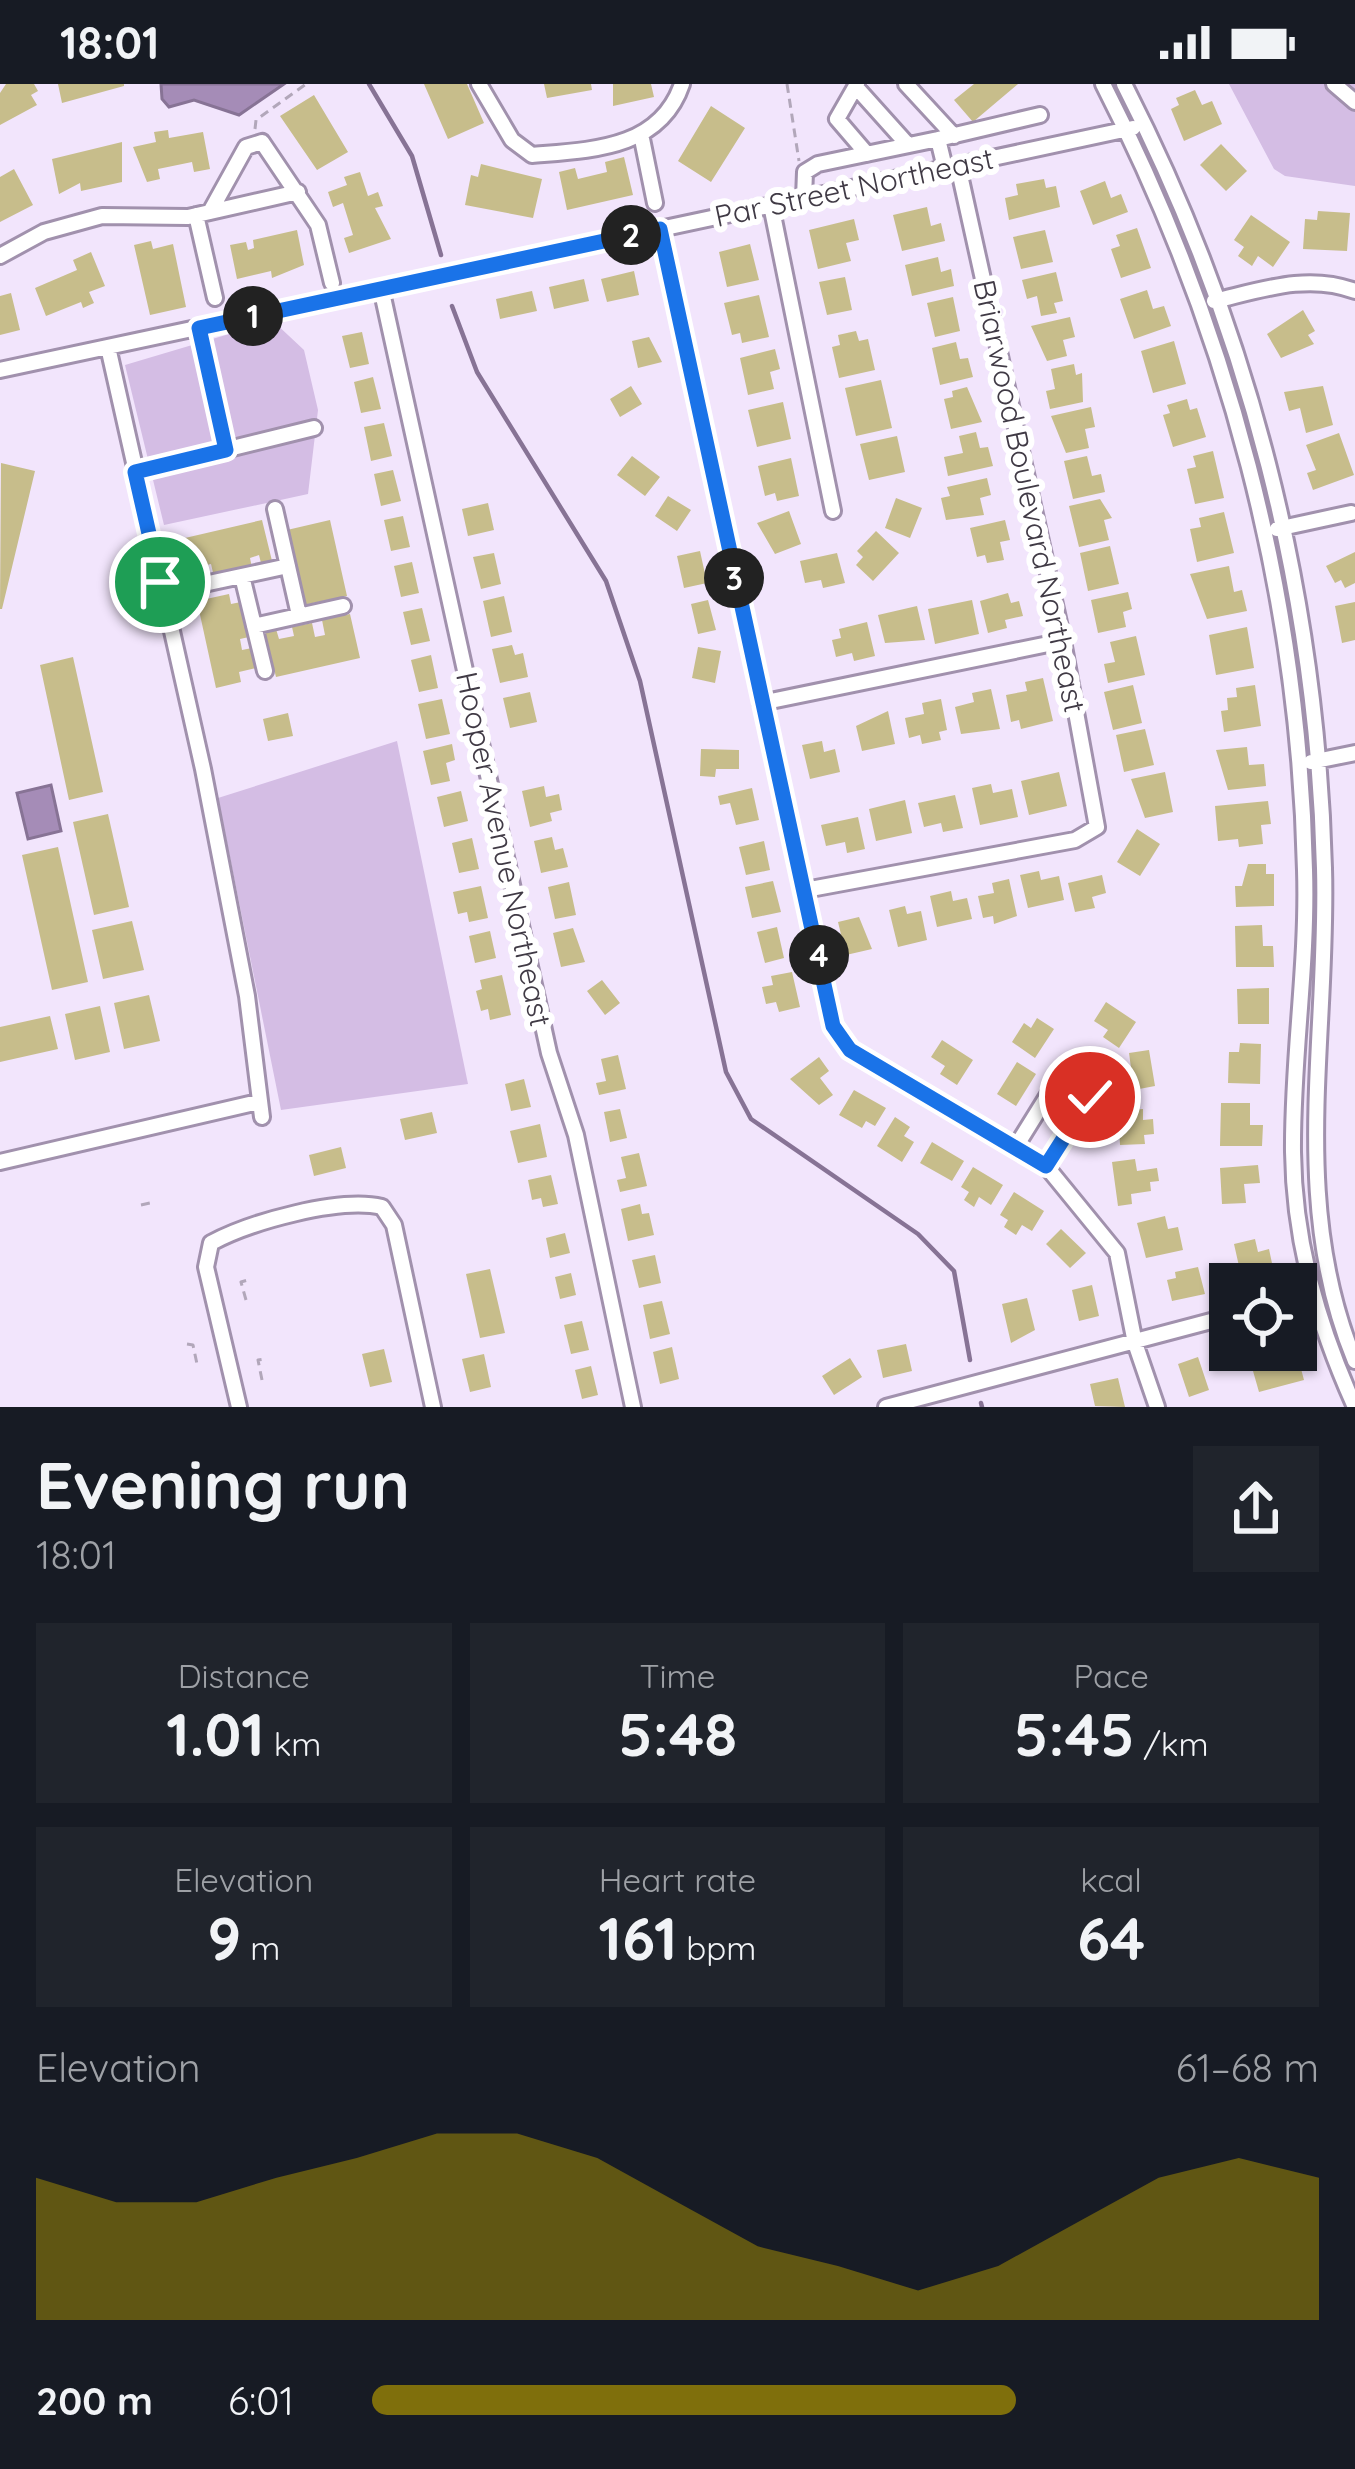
<!DOCTYPE html>
<html lang="en">
<head>
<meta charset="utf-8">
<style>
	:root { --surface:#171b24; --page:#20242c; --text:#f1f3f6; --muted:#9ea1a6; --accent:#7f6f0c }
	body { margin:0; font-family:Quicksand,sans-serif; background:var(--page); color:var(--text); height:100vh; display:flex; flex-direction:column; font-size:45px; white-space:nowrap }
	* { box-sizing:border-box; margin:0 }
	p { font-size:39px; color:var(--muted) }
	.icon { flex:none; width:66px; height:66px; fill:none; stroke:currentColor; stroke-width:2; stroke-linecap:round; stroke-linejoin:round }
	.map { position:relative; height:1323px; overflow:hidden }
	.side { display:flex; flex-direction:column; background:var(--surface); flex:1 }
	.side>* { flex:none }
	.tools { position:absolute; left:1209px; top:1179px; display:grid; gap:24px }
	.tools a { display:grid; place-items:center; width:108px; height:108px; border-radius:0px; background:var(--surface); box-shadow:0 3px 9px #0004; font-size:60px }
	.pin { position:absolute; display:grid; place-items:center; width:102px; height:102px; color:#fff; margin:-51px; border:6px solid #fff; border-radius:50%; box-shadow:0 3px 12px #0007 }
	.km { position:absolute; width:60px; height:60px; margin:-30px; border-radius:50%; background:#222; color:#fff; font-size:33px; line-height:60px; text-align:center }
	.round { display:grid; place-items:center; flex:none; width:126px; height:126px; border-radius:0px; background:var(--page) }
	.summary { display:flex; align-items:center; justify-content:space-between; height:204px; padding:0 36px }
	h1 { font-size:66px; font-weight:700; line-height:90px }
	.stats { display:grid; grid-template-columns:repeat(3,1fr); gap:18px; height:204px; padding:12px 36px }
	.stats div { display:grid; align-content:center; border-radius:0px; background:var(--page); text-align:center }
	.stats b { font-size:60px; font-weight:700 }
	.stats small { font-size:33px; font-weight:400 }
	.stats p { font-size:33px }
	.chart { height:336px; padding:24px 36px }
	.chart p { display:flex; justify-content:space-between }
	.chart svg { width:100%; height:216px; margin-top:12px; fill:var(--accent); opacity:.7 }
	ul { padding:0 36px; list-style:none; font-size:39px }
	li { display:grid; grid-template-columns:192px 144px 1fr; align-items:center; height:90px }
	li i { height:30px; border-radius:15px; background:var(--accent) }
	.status { display:flex; justify-content:space-between; align-items:center; height:84px; padding:0 60px; background:var(--surface); direction:ltr }
	.status svg { height:33px; fill:currentColor }
	.map>svg:first-child { display:block }
	.green { fill:#d4bde4 }
	.water { fill:#a58cb7; stroke:#877395; stroke-width:3 }
	.lines { fill:none; stroke-linecap:round; stroke-linejoin:round }
	.stream { stroke:#877395; stroke-width:4.5 }
	.building { fill:#c7bd8b }
	.minor-casing { stroke:#a191ad; stroke-width:20 }
	.path { stroke:#b2a7ba; stroke-width:3; stroke-dasharray:9 6; stroke-linecap:butt }
	.minor { stroke:#fff; stroke-width:14 }
	.route-casing { stroke:#fff; stroke-width:24 }
	.route { stroke:#1a73e8; stroke-width:15 }
	.labels { text-anchor:middle; dominant-baseline:central; stroke-width:12; stroke-linejoin:round; paint-order:stroke }
	.street-label { font-size:30px; fill:#403a45; stroke:#fff }
</style>
</head>
<body>
<div class="status"><b>18:01</b><svg viewBox="0 0 49 12"><path d="M0 12V9h3v3zM5 12V6h3v6zM10 12V3h3v9zM15 12V0h3v12zM26 1h20v11H26zM47 4h2v5h-2z"/></svg></div>
<div class="map">
<svg width="1355" height="1323" viewBox="0 0 1355 1323">
	<rect width="100%" height="100%" fill="#f2e5fc"/>
	<path class="green" d="M1229,0H1355V102L1285,92L1274,85Z
		M273,237L304,266L318,326L308,410L164,441L125,281Z
		M397,657L468,1000L281,1026L218,714Z"/>
	<path class="water" d="M161,0H284L239,31L194,16L169,23L162,15Z
		M51,701L61,747L28,755L17,709Z"/>
	<g class="lines">
		<path class="stream" d="M369,0L412,72L441,171
			M452,222L477,288L606,497L640,597L726,988L751,1035L918,1150L954,1187L970,1276
			M981,1319L982,1323"/>
	</g>
	<path class="building" d="M6,0H34L38,7L31,11L37,21L0,41V9Z
		M58,0H124V2L62,19Z
		M424,0H467L484,39L448,55Z
		M544,0H591L592,6L547,14Z
		M613,0H651L654,13L613,22Z
		M974,0H1018L973,38L954,16Z
		M1195,6L1202,21L1212,17L1222,40L1184,57L1171,25L1179,21L1176,14Z
		M314,11L348,68L317,86L280,32Z
		M711,22L745,44L711,98L678,77Z
		M168,46L169,54L203,48L210,85L194,88L192,78L158,85L160,95L147,98L133,63L156,58L154,48Z
		M122,58V98L81,107L80,99L59,110L52,75Z
		M1221,60L1247,87L1226,107L1200,81Z
		M624,73L633,111L567,126L559,88L575,84L578,95L607,88L605,78Z
		M481,80L542,95L533,134L465,121L471,91L478,93Z
		M14,85L33,121L0,138V93Z
		M360,88L368,112L378,108L383,122L375,124L391,155L349,169L344,154L353,151L343,119L333,123L328,108L347,101L344,93Z
		M1044,95L1046,104L1056,102L1060,123L1009,136L1005,114L1018,111L1016,100Z
		M1105,97L1111,114L1121,110L1128,128L1093,141L1080,107Z
		M927,123L931,142L941,139L945,157L902,167L893,131Z
		M1318,127L1350,129L1347,167L1303,165L1305,135L1317,136Z
		M1251,131L1290,158L1273,183L1258,172L1252,182L1238,172L1244,163L1234,156Z
		M854,135L859,156L846,159L851,177L818,185L809,146Z
		M1137,144L1151,184L1121,194L1111,165L1120,162L1116,151Z
		M297,146L304,181L272,194L271,187L237,195L230,161L246,158L248,166L254,164L253,156Z
		M1045,146L1053,178L1021,185L1013,153Z
		M151,157L153,165L173,160L186,223L150,231L134,161Z
		M750,160L759,196L727,203L719,168Z
		M91,168L105,202L89,208L94,219L83,224L81,218L46,232L35,204L77,186L73,176Z
		M938,173L941,188L951,185L954,202L912,212L905,181Z
		M634,187L639,211L607,218L601,195Z
		M1056,188L1063,217L1054,219L1057,229L1041,232L1037,212L1027,215L1022,196Z
		M845,193L852,226L827,231L819,198Z
		M584,195L589,217L554,225L549,203Z
		M1147,206L1153,225L1164,222L1171,242L1134,255L1120,215Z
		M532,207L537,227L500,235L496,215Z
		M11,209L20,246L0,251V212Z
		M759,211L769,253L742,259L740,249L732,251L724,219Z
		M953,213L960,247L935,253L927,219Z
		M1303,226L1315,247L1308,251L1314,260L1281,274L1267,250Z
		M1070,233L1075,253L1063,256L1067,272L1047,277L1031,242Z
		M856,247L859,257L868,255L875,286L839,294L832,263L840,261L838,251Z
		M362,248L369,280L350,284L342,252Z
		M649,253L662,278L638,284L632,257Z
		M1174,257L1186,300L1153,309L1141,267Z
		M956,258L960,275L968,274L973,293L940,301L932,264Z
		M775,265L780,285L770,288L774,305L748,311L740,274Z
		M1074,280L1076,291L1082,289L1083,318L1050,325L1046,307L1055,305L1051,285Z
		M373,293L381,325L361,329L354,298Z
		M881,296L892,344L856,352L845,304Z
		M631,302L642,320L620,333L610,315Z
		M1323,302L1333,341L1306,349L1300,324L1289,327L1284,308Z
		M967,303L982,338L951,345L944,315L953,313L952,307Z
		M1187,315L1190,326L1197,324L1206,353L1173,363L1163,331L1170,329L1167,321Z
		M783,318L791,355L757,363L748,326Z
		M1091,323L1095,343L1085,345L1089,364L1066,369L1051,332Z
		M384,339L392,372L371,377L364,343Z
		M976,348L980,364L988,363L993,382L948,392L944,373L963,369L959,352Z
		M1339,349L1354,391L1313,406L1307,389L1316,386L1306,361Z
		M897,352L905,388L869,396L860,360Z
		M1213,367L1224,414L1195,420L1187,385L1196,383L1193,372Z
		M632,372L660,393L645,412L617,391Z
		M1087,372L1092,392L1101,390L1105,408L1073,415L1064,377Z
		M791,374L799,412L777,417L775,409L765,412L758,382Z
		M1,379L35,387L2,525H0Z
		M393,386L401,417L381,422L374,390Z
		M987,394L991,411L980,414L984,431L946,436L941,414L950,412L947,403Z
		M668,412L691,426L677,447L655,432Z
		M896,414L922,424L910,454L885,444Z
		M1100,415L1112,434L1104,436L1109,456L1079,463L1069,422Z
		M488,419L494,446L468,452L462,425Z
		M789,427L801,460L775,470L757,439Z
		M1224,428L1234,469L1197,478L1190,445L1201,443L1199,434Z
		M403,432L410,463L391,467L384,436Z
		M262,436L273,481L262,483L259,471L250,474L252,484L214,493L211,480L202,482L205,496L195,498L185,454Z
		M330,436L347,512L303,521L287,446Z
		M1005,436L1010,456L1000,458L1004,476L987,479L985,471L977,473L970,444Z
		M876,447L899,469L873,497L856,481L863,473L857,467Z
		M1110,462L1119,500L1088,507L1080,469Z
		M700,467L707,499L684,504L677,472Z
		M1355,468V499L1345,504L1341,496L1335,499L1326,482Z
		M494,469L501,500L481,505L473,473Z
		M837,469L845,499L823,504L821,496L805,499L800,477Z
		M412,478L419,509L401,513L394,482Z
		M1229,482L1234,508L1242,506L1247,527L1207,535L1190,490Z
		M1128,508L1132,525L1123,528L1126,543L1098,549L1091,516Z
		M1008,509L1011,519L1019,517L1023,532L1005,536L1007,544L988,549L980,517Z
		M229,510L231,520L241,518L249,553L240,555L242,566L252,564L256,584L239,588L241,598L216,604L197,517Z
		M504,512L512,548L491,553L483,517Z
		M708,516L716,546L698,550L691,520Z
		M972,516L979,550L935,560L928,525Z
		M1355,518V556L1342,559L1335,522Z
		M917,522L925,556L885,559L878,531Z
		M422,524L430,557L411,561L403,528Z
		M350,530L360,574L276,593L265,548L276,545L279,555L294,552L292,543L312,539L315,553L325,551L322,536Z
		M867,538L875,572L854,577L852,569L836,573L832,556L841,554L839,545Z
		M1247,543L1254,584L1216,591L1209,551Z
		M1136,552L1145,591L1108,599L1104,580L1115,578L1110,558Z
		M512,561L515,571L523,569L528,593L500,599L492,565Z
		M698,563L721,567L715,599L692,594Z
		M431,571L438,604L419,608L411,576Z
		M73,573L103,708L69,716L40,581Z
		M1043,594L1053,637L1021,645L1019,636L1011,638L1006,611L1027,607L1025,598Z
		M1133,601L1142,639L1113,646L1104,608Z
		M1255,601L1261,642L1224,648L1221,627L1228,626L1227,614L1237,613L1236,604Z
		M991,605L1000,645L961,650L955,623L974,618L972,609Z
		M530,608L537,638L510,644L503,614Z
		M442,615L450,650L426,655L418,620Z
		M941,615L947,646L939,648L941,656L922,660L920,651L909,654L905,634L924,630L922,619Z
		M888,627L895,660L862,667L856,642Z
		M288,629L293,652L268,657L263,635Z
		M1145,645L1154,681L1124,688L1116,651Z
		M822,657L824,668L835,665L840,688L810,695L802,661Z
		M452,660L455,676L446,679L450,697L431,701L423,667Z
		M1247,663L1249,681L1264,680L1266,702L1228,706L1216,666Z
		M701,665L739,666V685H716L715,693L700,692Z
		M1059,688L1067,722L1029,731L1021,697Z
		M1165,688L1173,728L1145,734L1131,695Z
		M991,700L993,709L1012,705L1018,733L980,741L972,704Z
		M544,702L546,713L559,710L562,726L550,729L552,737L530,743L522,707Z
		M752,704L759,736L736,741L730,719L720,721L718,712Z
		M461,707L468,737L444,743L437,713Z
		M955,711L963,744L943,748L941,739L924,743L918,719Z
		M905,716L912,749L876,757L869,725Z
		M1268,717L1271,740L1261,741L1263,760L1239,763L1238,755L1218,757L1215,722Z
		M108,730L129,823L94,831L73,738Z
		M858,733L865,765L847,769L845,758L826,762L821,741Z
		M1137,745L1160,760L1140,792L1117,778Z
		M552,753L555,766L563,764L568,783L541,789L534,757Z
		M472,754L479,785L459,789L452,759Z
		M764,757L770,786L746,791L739,763Z
		M58,763L88,898L52,906L22,771Z
		M1248,780H1266V790H1274V822L1236,823L1235,802H1242Z
		M1039,787L1041,796L1059,792L1064,816L1028,824L1020,791Z
		M1102,791L1106,809L1092,813L1095,824L1075,828L1068,799Z
		M1009,795L1017,832L994,840L993,832L983,834L978,812L994,809L992,799Z
		M773,797L781,828L752,834L745,803Z
		M569,798L576,831L555,835L548,803Z
		M481,802L488,834L469,838L467,828L458,830L453,808Z
		M951,807L953,817L967,814L972,835L937,843L930,812Z
		M905,822L907,830L921,827L927,856L898,863L889,826Z
		M859,833L872,865L846,871L838,838Z
		M132,837L144,886L103,895L92,846Z
		M1262,841L1263,862H1273L1274,883H1236L1235,842Z
		M777,843L784,874L765,879L757,848Z
		M573,844L585,878L561,883L553,849Z
		M490,847L496,874L475,879L469,852Z
		M792,888L800,923L779,928L776,918L766,920L762,903L773,901L771,892Z
		M502,891L511,931L490,936L488,925L481,927L476,907L482,905L480,896Z
		M602,896L620,919L605,931L587,907Z
		M1269,904V940H1238L1237,905Z
		M149,911L160,957L124,965L114,919Z
		M1106,918L1136,938L1119,964L1103,953L1108,946L1094,937Z
		M100,922L110,968L75,976L65,930Z
		M50,932L58,965L0,978V943Z
		M1037,934L1054,945L1035,974L1012,958L1024,939L1031,944Z
		M942,956L973,976L957,1001L940,990L945,982L931,973Z
		M1240,959L1261,960L1260,1000L1228,999L1229,968H1239Z
		M1149,966L1155,1002L1134,1006L1129,969Z
		M618,971L626,1005L599,1011L596,999L606,997L601,975Z
		M819,973L829,987L820,994L833,1011L819,1021L790,995Z
		M1017,978L1036,990L1016,1022L997,1010Z
		M524,995L531,1023L511,1027L505,1000Z
		M854,1006L886,1024L875,1042L866,1037L862,1044L839,1031Z
		M1221,1019H1250V1041H1263L1262,1062H1220Z
		M620,1025L627,1054L610,1058L604,1028Z
		M1143,1025V1036L1153,1035L1154,1050L1144,1051L1145,1060L1120,1061L1118,1027Z
		M432,1028L437,1049L405,1056L400,1035Z
		M895,1033L910,1043L904,1052L914,1058L902,1078L877,1062Z
		M540,1040L547,1073L518,1079L510,1047Z
		M932,1058L964,1077L952,1097L920,1079Z
		M341,1063L346,1084L314,1092L309,1071Z
		M639,1069L647,1102L620,1108L617,1096L626,1094L621,1073Z
		M1135,1075L1137,1087L1157,1084L1159,1097L1150,1098L1151,1107L1131,1110L1132,1120L1118,1122L1112,1078Z
		M1258,1081L1260,1099L1244,1100L1246,1119L1222,1120L1220,1084Z
		M973,1083L1003,1101L991,1121L979,1113L974,1123L964,1116L969,1108L961,1103Z
		M551,1091L558,1120L543,1123L541,1114L532,1116L528,1096Z
		M1014,1108L1044,1127L1032,1147L1022,1141L1016,1151L1004,1143L1008,1136L1000,1131Z
		M640,1120L642,1130L649,1129L654,1151L628,1157L621,1125Z
		M1165,1132L1168,1145L1178,1143L1183,1166L1146,1174L1137,1139Z
		M1061,1145L1086,1169L1070,1184L1046,1160Z
		M565,1149L570,1169L550,1174L546,1154Z
		M1255,1155L1258,1168L1269,1165L1273,1184L1241,1191L1234,1160Z
		M655,1171L661,1199L639,1204L632,1176Z
		M1198,1183L1205,1210L1172,1217L1167,1196L1176,1194L1175,1188Z
		M490,1185L505,1249L480,1254L466,1190Z
		M571,1189L576,1211L560,1215L555,1193Z
		M1092,1201L1099,1232L1079,1237L1072,1206Z
		M1027,1214L1035,1246L1011,1259L1002,1220Z
		M662,1217L670,1250L650,1255L643,1221Z
		M582,1237L589,1266L571,1270L564,1241Z
		M906,1260L912,1287L883,1294L877,1266Z
		M672,1263L679,1295L660,1300L653,1268Z
		M384,1265L392,1298L370,1303L362,1270Z
		M1247,1266H1296L1304,1296L1259,1308Z
		M484,1270L491,1303L470,1308L462,1275Z
		M1198,1273L1209,1306L1189,1313L1178,1280Z
		M850,1274L862,1293L834,1311L822,1292Z
		M591,1282L598,1311L582,1315L575,1286Z
		M1118,1294L1125,1323L1095,1322L1090,1300Z"/>
	<g class="lines">
		<g class="minor-casing">
			<path id="minor" d="M479,0L512,56L532,71C592,66 660,65 682,0
				M857,0L837,35L867,70
				M906,0L954,52
				M1103,0C1228,244 1299,512 1305,786C1308,881 1292,974 1293,1068C1294,1158 1318,1241 1355,1323
				M1124,0C1249,244 1317,510 1324,784C1329,952 1288,1116 1355,1277
				M1334,0L1355,18
				M856,3L908,61
				M642,55L655,119
				M945,84L938,55L1040,31
				M804,114L805,88L818,80L938,55
				M771,121L833,427
				M210,128L246,63L262,58L318,141L332,199
				M196,131L215,214
				M660,145L833,942L850,966L1046,1082L1117,1169L1135,1259L1157,1323
				M0,172L44,148L102,132L188,133L298,108
				M381,204L549,969L576,1051L633,1323
				M1214,217C1261,206 1308,189 1355,207
				M199,244L226,366
				M108,263L203,685L247,912L262,1033
				M0,286L1133,44
				M135,388L314,344
				M275,425L299,531
				M1277,445L1351,429
				M242,492L265,587
				M162,509L288,482
				M254,542L343,522
				M761,619L1063,557
				M1311,678L1355,669
				M805,806L1075,756L1097,743L1063,557L958,82
				M1015,1064L1066,982L1091,977L1103,996L1046,1082
				M0,1078L258,1018
				M239,1323L206,1183L211,1159C250,1138 339,1113 382,1123L394,1141L433,1323
				M886,1323L1230,1232"/>
		</g>
		<path class="path" d="M787,0L799,77
			M255,45L256,36L306,0
			M141,1121L150,1119
			M246,1216L241,1198L248,1196
			M187,1260L193,1261L197,1280
			M262,1296L258,1276L264,1275"/>
		<use href="#minor" class="minor"/>
	</g>
	<g class="lines">
		<g class="route-casing">
			<path id="route" d="M160,498L135,388L226,366L199,244L660,145L833,942L850,966L1046,1082L1090,1013"/>
		</g>
		<use href="#route" class="route"/>
	</g>
	<g class="labels">
		<g class="street-label">
			<text transform="translate(854 103) rotate(-12)">Par Street Northeast</text>
			<text transform="translate(1030 412) rotate(78)">Briarwood Boulevard Northeast</text>
			<text transform="translate(504 765) rotate(78)">Hooper Avenue Northeast</text>
		</g>
	</g>
</svg>
<div class="tools">
<a><svg class="icon" aria-label="locate" viewBox="0 0 24 24"><circle cx="12" cy="12" r="6"/><path d="M12 2v4M12 18v4M2 12h4M18 12h4"/></svg></a>
</div>
<div class="pin" style="left:160px;top:498px;background:#1e9e55"><svg class="icon" aria-label="arrive" viewBox="0 0 24 24"><path d="M6 21V4h12l-3 4 3 4H6"/></svg></div>
<div class="pin" style="left:1090px;top:1013px;background:#d93025"><svg class="icon" aria-label="check" viewBox="0 0 24 24"><path d="M5 12l5 5 9-10"/></svg></div>
<b class="km" style="left:253px;top:232px">1</b>
<b class="km" style="left:631px;top:151px">2</b>
<b class="km" style="left:734px;top:494px">3</b>
<b class="km" style="left:819px;top:871px">4</b>
</div>
<section class="side">
<div class="summary"><div><h1>Evening run</h1><p>18:01</p></div><a class="round"><svg class="icon" aria-label="share" viewBox="0 0 24 24"><path d="M12 15V3M7 8l5-5 5 5M5 13v7h14v-7"/></svg></a></div>
<div class="stats">
<div><p>Distance</p><b>1.01<small> km</small></b></div>
<div><p>Time</p><b>5:48</b></div>
<div><p>Pace</p><b>5:45<small> /km</small></b></div>
</div>
<div class="stats">
<div><p>Elevation</p><b>9<small> m</small></b></div>
<div><p>Heart rate</p><b>161<small> bpm</small></b></div>
<div><p>kcal</p><b>64</b></div>
</div>
<div class="chart"><p><span>Elevation</span>61–68 m</p>
<svg viewBox="0 0 160 44" preserveAspectRatio="none"><path d="M0 44V15L10 20L20 20L30 15L40 11L50 6L60 6L70 11L80 20L90 29L100 33L110 38L120 33L130 24L140 15L150 11L160 15V44z"/></svg>
</div>
<ul>
<li><b>200 m</b>6:01<i style="width:68%"></i></li>
</ul>
</section>
</body>
</html>
